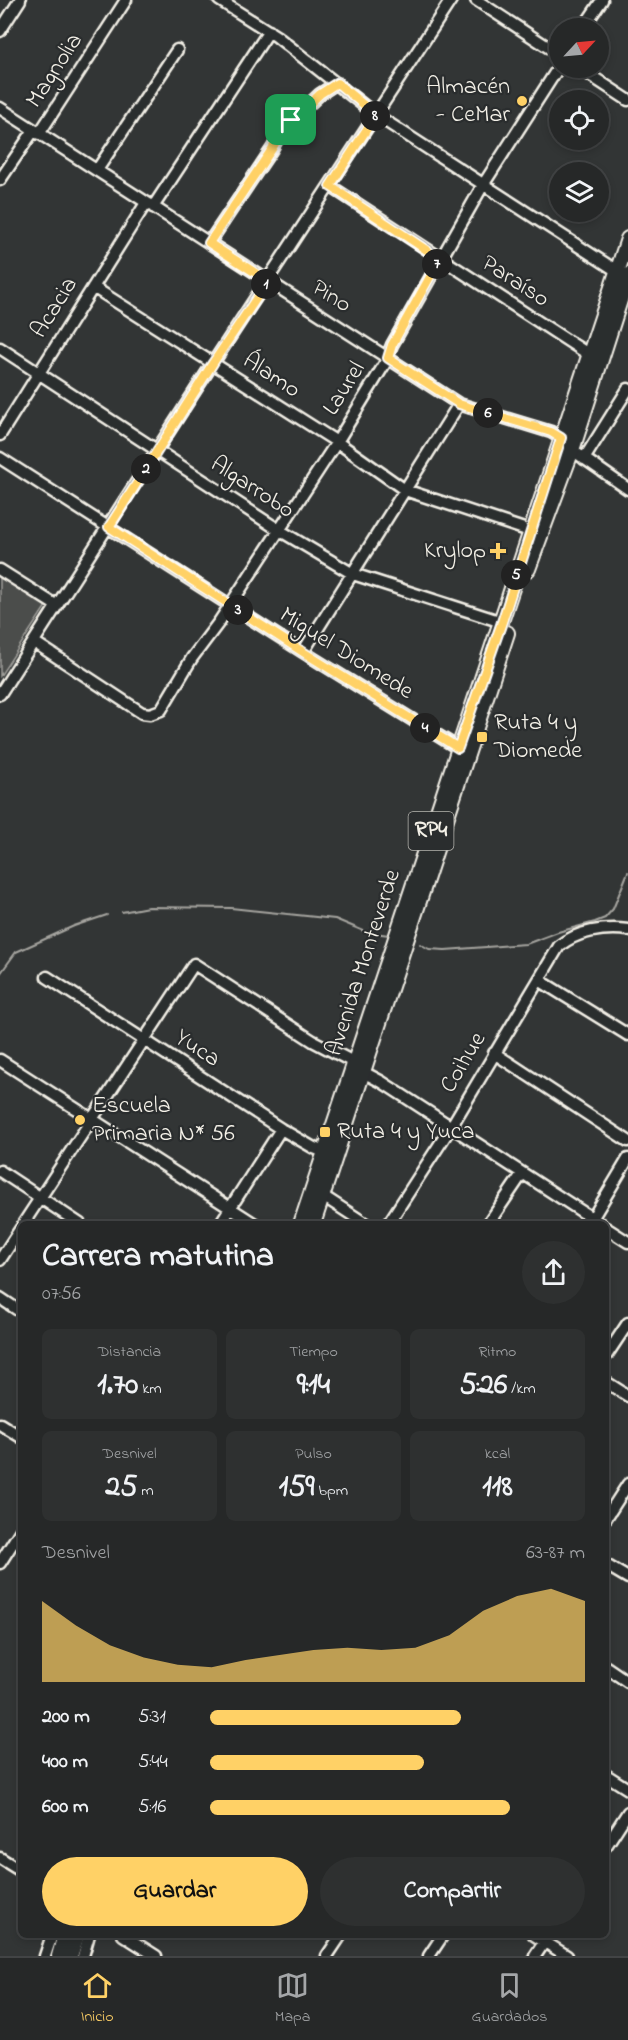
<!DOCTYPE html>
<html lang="es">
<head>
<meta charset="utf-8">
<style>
	:root { --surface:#262828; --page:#2e3030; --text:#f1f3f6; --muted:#a4a6a8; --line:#424445; --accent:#ffd166 }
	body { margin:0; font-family:"Indie Flower",sans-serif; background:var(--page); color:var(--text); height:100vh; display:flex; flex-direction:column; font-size:22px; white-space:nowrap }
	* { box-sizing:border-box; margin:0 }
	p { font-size:20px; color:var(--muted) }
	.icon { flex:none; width:33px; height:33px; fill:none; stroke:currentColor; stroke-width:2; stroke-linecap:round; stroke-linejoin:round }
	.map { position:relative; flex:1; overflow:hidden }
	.drawer { position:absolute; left:18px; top:1221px; width:591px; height:717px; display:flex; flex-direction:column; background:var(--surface); border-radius:9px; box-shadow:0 3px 9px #0003,0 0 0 2px var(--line) }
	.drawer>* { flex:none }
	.needle { width:39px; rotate:64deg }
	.fabs { position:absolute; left:549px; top:18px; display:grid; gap:12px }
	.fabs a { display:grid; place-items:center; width:60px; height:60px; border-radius:50%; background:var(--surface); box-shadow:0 3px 9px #0003,0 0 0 2px var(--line); font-size:30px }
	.pin { position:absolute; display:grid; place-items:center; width:51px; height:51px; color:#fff; margin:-26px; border-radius:12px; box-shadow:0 3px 9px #0006 }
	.km { position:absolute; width:30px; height:30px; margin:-15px; border-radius:50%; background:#222; color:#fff; font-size:16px; line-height:30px; text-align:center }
	.round { display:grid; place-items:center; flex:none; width:63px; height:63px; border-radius:32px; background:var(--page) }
	.headline { display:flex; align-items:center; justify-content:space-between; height:102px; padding:0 24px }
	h1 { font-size:33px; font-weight:700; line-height:45px }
	.stats { display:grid; grid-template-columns:repeat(3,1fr); gap:9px; height:102px; padding:6px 24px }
	.stats div { display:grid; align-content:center; border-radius:9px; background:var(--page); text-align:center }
	.stats b { font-size:30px; font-weight:700 }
	.stats small { font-size:16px; font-weight:400 }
	.stats p { font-size:16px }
	.chart { height:168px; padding:12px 24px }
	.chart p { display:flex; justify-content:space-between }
	.chart svg { width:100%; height:108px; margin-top:6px; fill:var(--accent); opacity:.7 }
	.primary-button { display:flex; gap:12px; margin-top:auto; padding:12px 24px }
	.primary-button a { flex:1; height:69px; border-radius:36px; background:var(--accent); color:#111; font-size:24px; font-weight:700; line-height:69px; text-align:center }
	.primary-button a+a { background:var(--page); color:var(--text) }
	ul { padding:0 24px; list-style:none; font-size:20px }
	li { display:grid; grid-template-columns:96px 72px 1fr; align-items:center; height:45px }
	li i { height:15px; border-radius:8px; background:var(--accent) }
	.menu { display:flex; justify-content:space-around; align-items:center; height:84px; border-top:2px solid var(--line); background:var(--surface); font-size:16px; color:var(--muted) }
	.menu a { display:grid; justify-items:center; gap:3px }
	.menu .active { color:var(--accent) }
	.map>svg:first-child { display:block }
	.green { fill:#4b4d4c; stroke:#a09f9a; stroke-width:1.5 }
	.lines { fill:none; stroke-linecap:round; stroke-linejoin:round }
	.stream { stroke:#a6a5a0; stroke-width:2 }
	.minor-casing { stroke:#f4f1e8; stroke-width:15 }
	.major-casing { stroke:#f4f1e8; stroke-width:18 }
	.minor { stroke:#2a2d2e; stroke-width:10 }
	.major { stroke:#2a2d2e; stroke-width:14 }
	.route-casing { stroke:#fff; stroke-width:12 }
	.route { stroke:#ffd166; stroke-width:8 }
	.poi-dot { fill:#ffd166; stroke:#2a2d2e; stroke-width:2 }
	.labels { text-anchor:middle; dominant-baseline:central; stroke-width:4.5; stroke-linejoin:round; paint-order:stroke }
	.shield { fill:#2a2d2e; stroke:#b7b6b0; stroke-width:1.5 }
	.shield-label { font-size:22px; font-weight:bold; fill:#f4f1e8 }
	.street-label { font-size:24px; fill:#f4f1e8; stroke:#2a2d2e }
	.poi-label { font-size:24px; fill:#f4f1e8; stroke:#2a2d2e; text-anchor:start }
</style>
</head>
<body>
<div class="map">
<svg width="628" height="1956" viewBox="0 0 628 1956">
	<rect width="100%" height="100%" fill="#323535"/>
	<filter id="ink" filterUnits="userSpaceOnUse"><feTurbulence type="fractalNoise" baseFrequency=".0167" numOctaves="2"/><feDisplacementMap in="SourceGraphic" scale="12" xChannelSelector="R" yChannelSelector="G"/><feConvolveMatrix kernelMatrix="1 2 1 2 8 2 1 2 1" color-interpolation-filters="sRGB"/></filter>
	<g filter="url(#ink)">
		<path class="green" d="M0,573L44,602L46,606L0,676Z"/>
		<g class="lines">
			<path class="stream" d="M122,912L148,907L231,908L335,919L366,932L389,935
				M420,944L429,949L445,950L526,944L558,932L595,922L605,918L613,909L628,872
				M0,974L16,952L74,926L107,915"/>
			<g class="minor-casing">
				<path id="minor" d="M219,0L276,36L376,115L617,271
					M476,0L560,55
					M583,28L602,0
					M0,31L20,0
					M579,68L628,100
					M0,108L459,404L551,432L561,438L572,450L628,489
					M39,134L126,0
					M97,170L177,50
					M0,180L34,130
					M330,186L588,354
					M153,207L269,31
					M209,243L272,149L283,129L320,94L337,83
					M93,287L337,442L405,490L530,531
					M0,348L279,530L353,574L502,622
					M0,435L146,203
					M0,458L303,652L458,748
					M584,459L628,389
					M0,570L57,606
					M34,642L142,713L150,714L161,710L192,658L219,622L337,442L384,365L392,345L483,185L560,65
					M303,652L459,404
					M0,694L213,363L451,0
					M47,977L281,1129L314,1148L325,1152
					M539,980L628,1035
					M494,1053L628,1141
					M0,1060L255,1224
					M363,1072L382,1082L601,1224
					M0,1171L80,1224
					M323,1196L366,1224
					M23,1224L194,964L313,1041L355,1063
					M220,1224L281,1129
					M388,1224L451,1127L559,946C577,931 605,927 628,930
					M488,1224L522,1174
					M589,1224L628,1159
					M606,1228L628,1242
					M0,1260L21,1228
					M0,1298L21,1312
					M606,1356L628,1323
					M606,1382L628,1396
					M0,1424L21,1437
					M606,1518L628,1484
					M0,1563L21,1530
					M606,1565L628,1578
					M606,1667L628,1682
					M606,1775L628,1789
					M606,1846L628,1812
					M0,1858L21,1871
					M123,1935L156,1956
					M534,1935L567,1956
					M45,1956L52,1935
					M83,1956L89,1935
					M327,1956L341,1935
					M429,1956L443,1935
					M535,1956L549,1935"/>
			</g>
			<g class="major-casing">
				<path id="major" d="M528,569L572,450L628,275
					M301,1224L628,239
					M313,1224L507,633
					M59,1956L65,1935
					M70,1956L77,1935"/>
			</g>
			<use href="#minor" class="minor"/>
			<use href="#major" class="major"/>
		</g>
	</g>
	<g class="lines" filter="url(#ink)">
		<g class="route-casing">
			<path id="route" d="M337,83L376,115L330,186L440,259L392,345L388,358L459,404L551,432L561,438L502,622L458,748L303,652L109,527L213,363L268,281L209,243L272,149L283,129L320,94Z"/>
		</g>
		<use href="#route" class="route"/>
	</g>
	<g class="poi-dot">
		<circle cx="522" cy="101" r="6"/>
		<path d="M495 542h6v6h6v6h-6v6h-6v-6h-6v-6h6z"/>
		<rect x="476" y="731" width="12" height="12" rx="3"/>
		<circle cx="80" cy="1120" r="6"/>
		<rect x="319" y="1126" width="12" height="12" rx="3"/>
	</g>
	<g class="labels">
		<rect class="shield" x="408.5" y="812" width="45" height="38" rx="4.5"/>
		<g class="shield-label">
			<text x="431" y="831">RP4</text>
		</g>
		<g class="street-label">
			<text transform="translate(55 71) rotate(-57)">Magnolia</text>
			<text transform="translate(515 282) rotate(33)">Paraíso</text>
			<text transform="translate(331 297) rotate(32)">Pino</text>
			<text transform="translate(55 308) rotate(-58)">Acacia</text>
			<text transform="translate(271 376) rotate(33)">Álamo</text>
			<text transform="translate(345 389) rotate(-58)">Laurel</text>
			<text transform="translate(252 488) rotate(33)">Algarrobo</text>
			<text transform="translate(346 654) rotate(32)">Miguel Diomede</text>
			<text transform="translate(364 963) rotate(-72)">Avenida Monteverde</text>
			<text transform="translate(197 1049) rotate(33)">Yuca</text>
			<text transform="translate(464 1063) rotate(-59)">Coihue</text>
		</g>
		<g class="poi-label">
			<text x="510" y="87" text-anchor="end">Almacén<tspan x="510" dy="28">- CeMar</tspan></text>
			<text x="486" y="551" text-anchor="end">Krylop</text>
			<text x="494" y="723">Ruta 4 y<tspan x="494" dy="28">Diomede</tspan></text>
			<text x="92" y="1106">Escuela<tspan x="92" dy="28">Primaria N* 56</tspan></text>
			<text x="337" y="1132">Ruta 4 y Yuca</text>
		</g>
	</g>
</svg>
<div class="fabs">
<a><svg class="needle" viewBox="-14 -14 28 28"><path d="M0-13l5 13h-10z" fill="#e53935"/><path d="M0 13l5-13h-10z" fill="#a4a6a8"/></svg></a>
<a><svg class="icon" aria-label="locate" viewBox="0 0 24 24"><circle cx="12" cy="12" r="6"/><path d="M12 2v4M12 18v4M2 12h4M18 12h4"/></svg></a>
<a><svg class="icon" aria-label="layers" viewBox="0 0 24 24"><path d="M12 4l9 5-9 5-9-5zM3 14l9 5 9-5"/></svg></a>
</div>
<div class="pin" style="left:291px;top:120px;background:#1e9e55"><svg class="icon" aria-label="arrive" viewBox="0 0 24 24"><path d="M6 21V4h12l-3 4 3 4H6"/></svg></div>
<b class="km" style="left:266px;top:284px">1</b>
<b class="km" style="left:146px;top:469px">2</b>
<b class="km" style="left:238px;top:610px">3</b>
<b class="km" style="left:425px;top:728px">4</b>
<b class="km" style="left:516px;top:575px">5</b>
<b class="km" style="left:488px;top:413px">6</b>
<b class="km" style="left:437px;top:264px">7</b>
<b class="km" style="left:375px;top:116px">8</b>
<section class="drawer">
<div class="headline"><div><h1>Carrera matutina</h1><p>07:56</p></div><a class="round"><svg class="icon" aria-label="share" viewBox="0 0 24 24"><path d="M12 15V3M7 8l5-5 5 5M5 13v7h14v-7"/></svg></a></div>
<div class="stats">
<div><p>Distancia</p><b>1.70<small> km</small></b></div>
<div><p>Tiempo</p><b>9:14</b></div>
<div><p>Ritmo</p><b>5:26<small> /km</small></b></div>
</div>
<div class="stats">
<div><p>Desnivel</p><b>25<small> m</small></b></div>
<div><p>Pulso</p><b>159<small> bpm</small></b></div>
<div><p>kcal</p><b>118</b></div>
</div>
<div class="chart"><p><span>Desnivel</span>63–87 m</p>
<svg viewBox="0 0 160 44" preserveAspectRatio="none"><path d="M0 44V11L10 21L20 29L30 34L40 37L50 38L60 35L70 33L80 31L90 30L100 31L110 30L120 25L130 15L140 9L150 6L160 11V44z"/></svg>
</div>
<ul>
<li><b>200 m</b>5:31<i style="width:67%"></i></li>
<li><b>400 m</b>5:44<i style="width:57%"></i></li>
<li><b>600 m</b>5:16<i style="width:80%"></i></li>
</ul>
<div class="primary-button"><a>Guardar</a><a>Compartir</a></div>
</section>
</div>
<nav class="menu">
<a class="active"><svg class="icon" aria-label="home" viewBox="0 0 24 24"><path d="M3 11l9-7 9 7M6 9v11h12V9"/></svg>Inicio</a>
<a><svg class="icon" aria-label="map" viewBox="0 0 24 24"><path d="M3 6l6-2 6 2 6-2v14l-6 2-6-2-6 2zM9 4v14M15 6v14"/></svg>Mapa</a>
<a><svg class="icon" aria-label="saved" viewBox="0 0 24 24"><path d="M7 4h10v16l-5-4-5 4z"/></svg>Guardados</a>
</nav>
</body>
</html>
